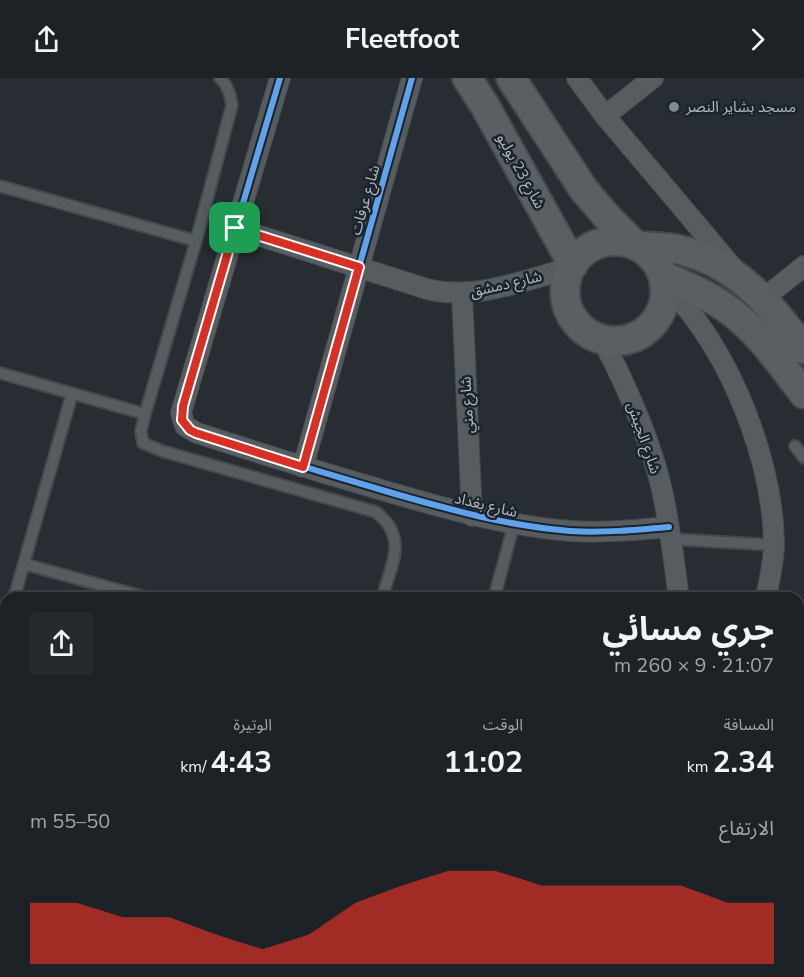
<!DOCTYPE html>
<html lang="ar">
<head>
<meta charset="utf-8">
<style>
	:root { --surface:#1d2226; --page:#252a2e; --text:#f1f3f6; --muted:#a0a4a7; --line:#3b3f43; --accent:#d93025 }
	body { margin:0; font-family:"Nunito Sans","Noto Sans Arabic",sans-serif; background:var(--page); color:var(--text); direction:rtl; height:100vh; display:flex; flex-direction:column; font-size:22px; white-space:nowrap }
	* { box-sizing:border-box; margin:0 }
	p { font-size:20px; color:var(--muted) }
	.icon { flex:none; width:33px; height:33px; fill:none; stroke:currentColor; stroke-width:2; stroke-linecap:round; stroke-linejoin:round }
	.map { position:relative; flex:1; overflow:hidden; direction:ltr }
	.sheet { position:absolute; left:0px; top:514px; width:804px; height:386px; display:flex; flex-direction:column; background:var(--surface); border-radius:18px 18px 0 0; box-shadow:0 2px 4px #0004,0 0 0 2px var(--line); direction:rtl }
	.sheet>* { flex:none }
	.pin { position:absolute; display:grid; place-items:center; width:51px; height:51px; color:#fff; margin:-26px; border-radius:12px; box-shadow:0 3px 9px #0006 }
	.round { display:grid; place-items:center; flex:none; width:63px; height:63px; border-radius:6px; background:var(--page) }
	.overview { display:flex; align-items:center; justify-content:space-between; height:102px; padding:0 30px }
	h1 { font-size:33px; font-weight:700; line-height:45px }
	.figures { display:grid; grid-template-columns:repeat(3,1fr); gap:9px; height:102px; padding:6px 30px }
	.figures div { display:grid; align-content:center }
	.figures b { font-size:30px; font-weight:700 }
	.figures small { font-size:16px; font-weight:400 }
	.figures p { font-size:16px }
	.chart { height:168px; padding:12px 30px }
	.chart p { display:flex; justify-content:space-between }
	.chart svg { width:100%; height:108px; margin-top:6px; fill:var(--accent); opacity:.7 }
	header { display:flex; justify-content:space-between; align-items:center; height:78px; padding:0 30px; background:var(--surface); font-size:27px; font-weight:700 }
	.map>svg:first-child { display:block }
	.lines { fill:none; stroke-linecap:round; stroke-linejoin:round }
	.service-casing { stroke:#44494d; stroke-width:14 }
	.minor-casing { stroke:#44494d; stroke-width:22 }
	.secondary-casing { stroke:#44494d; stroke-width:32 }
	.service { stroke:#575c60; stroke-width:10 }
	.minor { stroke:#575c60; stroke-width:20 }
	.secondary { stroke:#5b5f64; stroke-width:28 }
	.cycleway-casing { stroke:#1b242b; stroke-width:10 }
	.cycleway { stroke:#60a3ed; stroke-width:6 }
	.route-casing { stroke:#fff; stroke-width:12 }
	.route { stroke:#d93025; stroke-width:8 }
	.poi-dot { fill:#818990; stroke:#1b242b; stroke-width:2 }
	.labels { text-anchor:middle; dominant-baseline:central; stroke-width:5; stroke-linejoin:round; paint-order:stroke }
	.poi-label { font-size:15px; fill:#b1bac3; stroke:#1b242b; text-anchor:start }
	.street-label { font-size:15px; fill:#b1bac3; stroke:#1b242b }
</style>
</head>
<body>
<header><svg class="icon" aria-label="forward" viewBox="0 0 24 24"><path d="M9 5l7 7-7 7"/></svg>Fleetfoot<svg class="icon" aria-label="share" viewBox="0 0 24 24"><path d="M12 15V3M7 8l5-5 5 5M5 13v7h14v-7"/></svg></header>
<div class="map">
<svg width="804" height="899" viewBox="0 0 804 899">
	<rect width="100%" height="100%" fill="#272d32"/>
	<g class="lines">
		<g class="service-casing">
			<path id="service" d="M220,0C228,8 230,16 232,27L196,163L145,336L141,353L143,365L162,373L376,434C409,460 391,487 382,520
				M0,108L196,163
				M0,295L145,336
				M795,368L804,380
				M671,461L774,467
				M24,486L148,520
				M14,520L72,316
				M494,520L514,446
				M0,570L6,549
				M0,628L6,629
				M798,654L804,638
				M0,771L6,773
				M0,818L6,820
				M798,878L804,882
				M275,894L294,899
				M614,899L616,894
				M663,899L665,894
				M706,899L708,894
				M741,899L744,894"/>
		</g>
		<g class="minor-casing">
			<path id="minor" d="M280,0L183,328L181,335L185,348L197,355C262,376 327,396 392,415C451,432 508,448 570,453C603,455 636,452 669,449
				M577,0L605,38L734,191
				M605,38L653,0
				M235,150L427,211C475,223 524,202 571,190
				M665,208C675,218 685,227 693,238C739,299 773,390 774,466C774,483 769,503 766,520
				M462,216L472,438
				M763,221L804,188
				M603,263C628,311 650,360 662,412C670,448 674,484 679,520
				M303,389L412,0"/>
		</g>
		<g class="secondary-casing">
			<path id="secondary" d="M467,0L485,28L573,187
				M511,0L584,112L608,140L635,167
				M565 213a50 50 0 1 1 100 0a50 50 0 1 1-100 0Z
				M639,168C651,169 664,169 676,171C737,184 768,225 804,271
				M663,198C685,207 706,216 726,230C758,252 780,285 804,316"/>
		</g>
		<use href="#service" class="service"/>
		<use href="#minor" class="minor"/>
		<use href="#secondary" class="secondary"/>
		<g class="cycleway-casing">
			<path id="cycleway" d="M280,0L183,328L181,335L185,348L197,355C262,376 327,396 392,415C451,432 508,448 570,453C603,455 636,452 669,449
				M303,389L412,0"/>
		</g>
		<use href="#cycleway" class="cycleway"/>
	</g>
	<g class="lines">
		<g class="route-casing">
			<path id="route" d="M235,150L359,189L303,389L196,355L190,352L182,342L183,328Z"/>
		</g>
		<use href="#route" class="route"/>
	</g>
	<circle class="poi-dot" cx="674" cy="29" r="6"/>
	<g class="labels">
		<g class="poi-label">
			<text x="686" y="29">مسجد بشاير النصر</text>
		</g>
		<g class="street-label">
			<text transform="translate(521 93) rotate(61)">شارع 23 يوليو</text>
			<text transform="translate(365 122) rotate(-74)">شارع عرفات</text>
			<text transform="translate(506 206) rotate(-13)">شارع دمشق</text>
			<text transform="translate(467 327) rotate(-93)">شارع مني</text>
			<text transform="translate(644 360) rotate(71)">شارع الجيش</text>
			<text transform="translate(486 427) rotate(13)">شارع بغداد</text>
		</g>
	</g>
</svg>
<div class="pin" style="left:235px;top:150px;background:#1e9e55"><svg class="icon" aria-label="arrive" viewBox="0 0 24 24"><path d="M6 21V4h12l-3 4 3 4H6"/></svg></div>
<section class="sheet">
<div class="overview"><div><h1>جري مسائي</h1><p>21:07 · 9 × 260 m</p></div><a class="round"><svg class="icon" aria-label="share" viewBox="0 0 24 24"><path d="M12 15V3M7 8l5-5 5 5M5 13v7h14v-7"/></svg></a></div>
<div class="figures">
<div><p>المسافة</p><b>2.34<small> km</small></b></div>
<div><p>الوقت</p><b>11:02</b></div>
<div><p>الوتيرة</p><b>4:43<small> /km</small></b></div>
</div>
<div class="chart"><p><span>الارتفاع</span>50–55 m</p>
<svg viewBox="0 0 160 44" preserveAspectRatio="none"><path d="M0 44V19L10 19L20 25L30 25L40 32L50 38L60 32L70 19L80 12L90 6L100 6L110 12L120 12L130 12L140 12L150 19L160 19V44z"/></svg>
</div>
</section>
</div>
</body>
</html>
